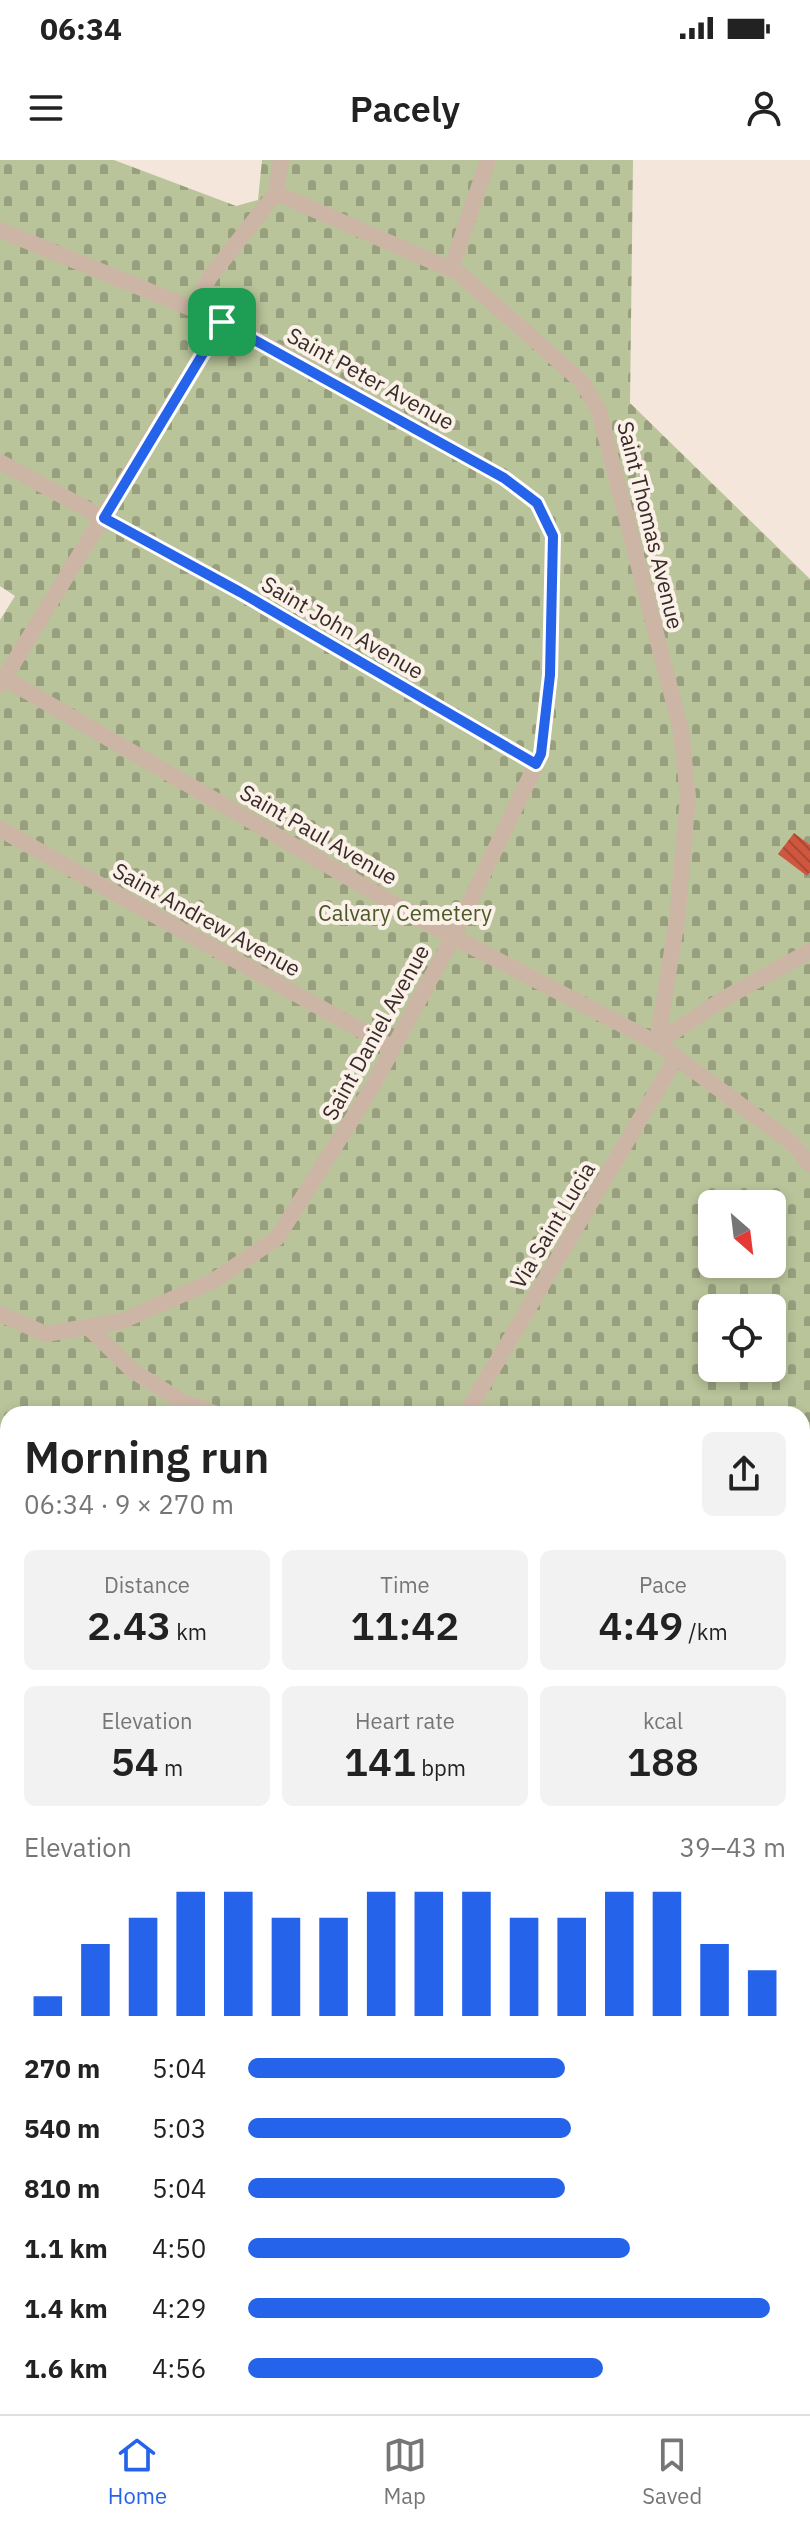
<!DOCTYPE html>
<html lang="en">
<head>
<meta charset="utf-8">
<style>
	:root { --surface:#fff; --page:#f2f2f2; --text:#222; --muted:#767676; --line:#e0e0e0; --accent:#2563eb }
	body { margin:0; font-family:"IBM Plex Sans",sans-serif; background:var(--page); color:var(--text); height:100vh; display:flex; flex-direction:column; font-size:30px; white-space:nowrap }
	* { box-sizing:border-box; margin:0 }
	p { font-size:26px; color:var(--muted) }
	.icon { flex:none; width:44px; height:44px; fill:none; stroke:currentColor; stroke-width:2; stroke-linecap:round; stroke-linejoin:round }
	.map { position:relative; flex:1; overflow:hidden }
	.sheet { position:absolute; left:0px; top:1246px; width:810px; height:1008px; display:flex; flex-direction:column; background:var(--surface); border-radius:24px 24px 0 0; box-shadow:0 4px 12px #0003 }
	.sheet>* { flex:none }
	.needle { width:52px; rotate:152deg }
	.tools { position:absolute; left:698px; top:1030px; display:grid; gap:16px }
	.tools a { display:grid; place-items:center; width:88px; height:88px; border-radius:12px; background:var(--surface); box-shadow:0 4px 12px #0003; font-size:40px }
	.pin { position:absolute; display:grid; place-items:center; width:68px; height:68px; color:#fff; margin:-34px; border-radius:16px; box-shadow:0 4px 12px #0006 }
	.round { display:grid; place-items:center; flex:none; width:84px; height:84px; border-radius:12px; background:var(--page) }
	.overview { display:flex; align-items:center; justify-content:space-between; height:136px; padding:0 24px }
	h1 { font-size:44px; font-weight:600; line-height:60px }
	.stats { display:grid; grid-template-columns:repeat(3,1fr); gap:12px; height:136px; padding:8px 24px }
	.stats div { display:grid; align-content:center; border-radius:12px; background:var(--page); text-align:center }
	.stats b { font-size:40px; font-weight:600 }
	.stats small { font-size:22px; font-weight:400 }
	.stats p { font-size:22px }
	.chart { height:224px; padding:16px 24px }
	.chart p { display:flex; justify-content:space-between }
	.chart svg { width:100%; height:144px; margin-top:8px; stroke:var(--accent); stroke-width:6 }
	ul { padding:0 24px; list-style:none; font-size:26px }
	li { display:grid; grid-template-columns:128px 96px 1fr; align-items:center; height:60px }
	li i { height:20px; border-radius:10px; background:var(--accent) }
	.status { display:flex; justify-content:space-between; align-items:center; height:56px; padding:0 40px; background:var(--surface); direction:ltr }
	.status svg { height:22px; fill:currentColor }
	header { display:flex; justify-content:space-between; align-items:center; height:104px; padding:0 24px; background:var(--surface); font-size:36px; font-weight:600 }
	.tab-bar { display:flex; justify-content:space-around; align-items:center; height:112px; border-top:2px solid var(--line); background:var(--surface); font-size:22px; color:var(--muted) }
	.tab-bar a { display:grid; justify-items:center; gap:4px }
	.tab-bar .on { color:var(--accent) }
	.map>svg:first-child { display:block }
	.forest { fill:url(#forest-crowns) }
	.cemetery { fill:url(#cemetery-stones); fill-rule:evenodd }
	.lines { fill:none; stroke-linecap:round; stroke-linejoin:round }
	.stream { stroke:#78b3b1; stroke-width:10 }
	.building { fill:url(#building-back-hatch) }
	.lane { stroke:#cdb5a6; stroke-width:16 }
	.street { stroke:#cdb5a6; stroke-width:20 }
	.route-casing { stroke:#fff; stroke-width:16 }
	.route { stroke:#2563eb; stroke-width:10 }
	.labels { text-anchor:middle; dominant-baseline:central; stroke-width:8; stroke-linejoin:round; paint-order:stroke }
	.street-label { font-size:22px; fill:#392c28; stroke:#fbf1e8 }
	.park-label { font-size:22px; fill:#4b5929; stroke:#fbf1e8 }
</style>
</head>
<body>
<div class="status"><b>06:34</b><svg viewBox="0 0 49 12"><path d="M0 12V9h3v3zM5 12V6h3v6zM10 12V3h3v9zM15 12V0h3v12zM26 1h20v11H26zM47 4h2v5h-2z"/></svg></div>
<header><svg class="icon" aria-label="menu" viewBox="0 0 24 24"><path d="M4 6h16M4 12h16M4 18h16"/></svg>Pacely<svg class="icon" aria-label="person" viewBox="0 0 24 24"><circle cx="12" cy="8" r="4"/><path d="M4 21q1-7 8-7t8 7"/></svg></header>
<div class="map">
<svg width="810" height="2254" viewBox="0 0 810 2254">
	<defs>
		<pattern id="forest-crowns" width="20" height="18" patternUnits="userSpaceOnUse" patternTransform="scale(2)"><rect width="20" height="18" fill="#b9c49a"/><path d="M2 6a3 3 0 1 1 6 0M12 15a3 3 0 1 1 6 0" fill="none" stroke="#979f7e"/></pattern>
		<pattern id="cemetery-stones" width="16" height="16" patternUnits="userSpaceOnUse" patternTransform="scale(2)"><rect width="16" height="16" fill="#b9c49a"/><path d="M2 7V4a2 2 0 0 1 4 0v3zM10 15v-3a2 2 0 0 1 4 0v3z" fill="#979f7e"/></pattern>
		<pattern id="building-back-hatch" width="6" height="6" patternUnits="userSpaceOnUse" patternTransform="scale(2)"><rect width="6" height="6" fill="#cf573f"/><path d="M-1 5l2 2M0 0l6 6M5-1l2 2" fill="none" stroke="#a94835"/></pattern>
	</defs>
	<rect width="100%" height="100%" fill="#f4e6db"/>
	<path class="forest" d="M802,1986L810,1987V2254H757L754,2246H802Z"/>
	<path class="cemetery" d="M0,0H114L236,46L258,40L262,0H633L630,243L810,419V1668L802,1666V1254H8V1325L0,1322V460L15,436L0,426ZM712,1044H772V1104H712ZM712,1148H772V1208H712Z"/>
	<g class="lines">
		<path class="stream" d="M0,1440L8,1439
			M802,1727L810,1730"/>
	</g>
	<path class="building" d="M794,673L810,685V712L807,716L778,694Z
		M0,1562L8,1563V1608L0,1607Z
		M683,2246H725L729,2254H687Z"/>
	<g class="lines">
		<path class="lane" d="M276,33L459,113L582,222L599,251L681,571L688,636L677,760L657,883
			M0,70L227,163L504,318L537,343L553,376L550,515L541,594L453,777L371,929L277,1078L213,1121L122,1161L46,1174L0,1154
			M451,109L488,0
			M194,150L209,118L276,33L281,0
			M0,302L240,432L536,604
			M4,518L436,768L657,883L792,983L810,1004
			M0,525L222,162
			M0,669L393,888
			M657,883L725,838L810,791
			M88,1167L133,1211L183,1242L217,1254
			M466,1254L676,898
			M802,1455L810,1458
			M5,2048H8
			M542,2246L545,2254
			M650,2246L654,2254
			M201,2254L204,2246"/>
		<path class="street" d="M0,1650L8,1651
			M802,1959L810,1964"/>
	</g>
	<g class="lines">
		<g class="route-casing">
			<path id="route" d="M222,162L504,318L537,343L553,376L550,515L541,594L536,604L240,432L104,358Z"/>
		</g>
		<use href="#route" class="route"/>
	</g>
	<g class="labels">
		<g class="street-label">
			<text transform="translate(371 218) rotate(29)">Saint Peter Avenue</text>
			<text transform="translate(651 365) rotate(76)">Saint Thomas Avenue</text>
			<text transform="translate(343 467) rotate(30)">Saint John Avenue</text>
			<text transform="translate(319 674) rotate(30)">Saint Paul Avenue</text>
			<text transform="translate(207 759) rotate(29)">Saint Andrew Avenue</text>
			<text transform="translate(375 872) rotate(-61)">Saint Daniel Avenue</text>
			<text transform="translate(552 1065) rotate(-59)">Via Saint Lucia</text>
		</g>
		<g class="park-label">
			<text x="405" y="752">Calvary Cemetery</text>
		</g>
	</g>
</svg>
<div class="tools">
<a><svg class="needle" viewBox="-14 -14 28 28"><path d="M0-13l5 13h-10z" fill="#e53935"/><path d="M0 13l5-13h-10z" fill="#767676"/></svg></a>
<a><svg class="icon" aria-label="locate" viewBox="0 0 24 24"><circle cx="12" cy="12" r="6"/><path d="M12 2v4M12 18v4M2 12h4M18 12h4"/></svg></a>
</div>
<div class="pin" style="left:222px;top:162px;background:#1e9e55"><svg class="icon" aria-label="arrive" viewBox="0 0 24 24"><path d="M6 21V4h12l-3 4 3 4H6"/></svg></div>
<section class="sheet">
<div class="overview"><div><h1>Morning run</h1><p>06:34 · 9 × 270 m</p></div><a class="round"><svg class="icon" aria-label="share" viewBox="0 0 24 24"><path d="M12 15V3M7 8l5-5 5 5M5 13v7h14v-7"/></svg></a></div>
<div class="stats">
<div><p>Distance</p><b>2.43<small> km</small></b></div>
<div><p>Time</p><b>11:42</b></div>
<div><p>Pace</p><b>4:49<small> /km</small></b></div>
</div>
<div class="stats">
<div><p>Elevation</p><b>54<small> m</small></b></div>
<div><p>Heart rate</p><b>141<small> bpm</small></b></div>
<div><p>kcal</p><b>188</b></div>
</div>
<div class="chart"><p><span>Elevation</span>39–43 m</p>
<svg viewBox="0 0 160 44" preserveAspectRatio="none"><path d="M5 44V38M15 44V22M25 44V14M35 44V6M45 44V6M55 44V14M65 44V14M75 44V6M85 44V6M95 44V6M105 44V14M115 44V14M125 44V6M135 44V6M145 44V22M155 44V30"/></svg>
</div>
<ul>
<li><b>270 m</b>5:04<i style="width:59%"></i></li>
<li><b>540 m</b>5:03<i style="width:60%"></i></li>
<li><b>810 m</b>5:04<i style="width:59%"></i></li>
<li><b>1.1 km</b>4:50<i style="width:71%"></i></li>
<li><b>1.4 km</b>4:29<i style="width:97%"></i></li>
<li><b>1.6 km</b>4:56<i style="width:66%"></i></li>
</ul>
</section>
</div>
<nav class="tab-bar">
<a class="on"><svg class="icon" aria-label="home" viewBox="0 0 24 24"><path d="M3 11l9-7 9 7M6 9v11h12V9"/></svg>Home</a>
<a><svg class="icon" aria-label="map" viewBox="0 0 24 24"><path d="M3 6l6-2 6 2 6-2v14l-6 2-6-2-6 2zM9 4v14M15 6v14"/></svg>Map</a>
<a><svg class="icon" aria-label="saved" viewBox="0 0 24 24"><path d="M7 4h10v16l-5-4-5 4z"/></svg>Saved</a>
</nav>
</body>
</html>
